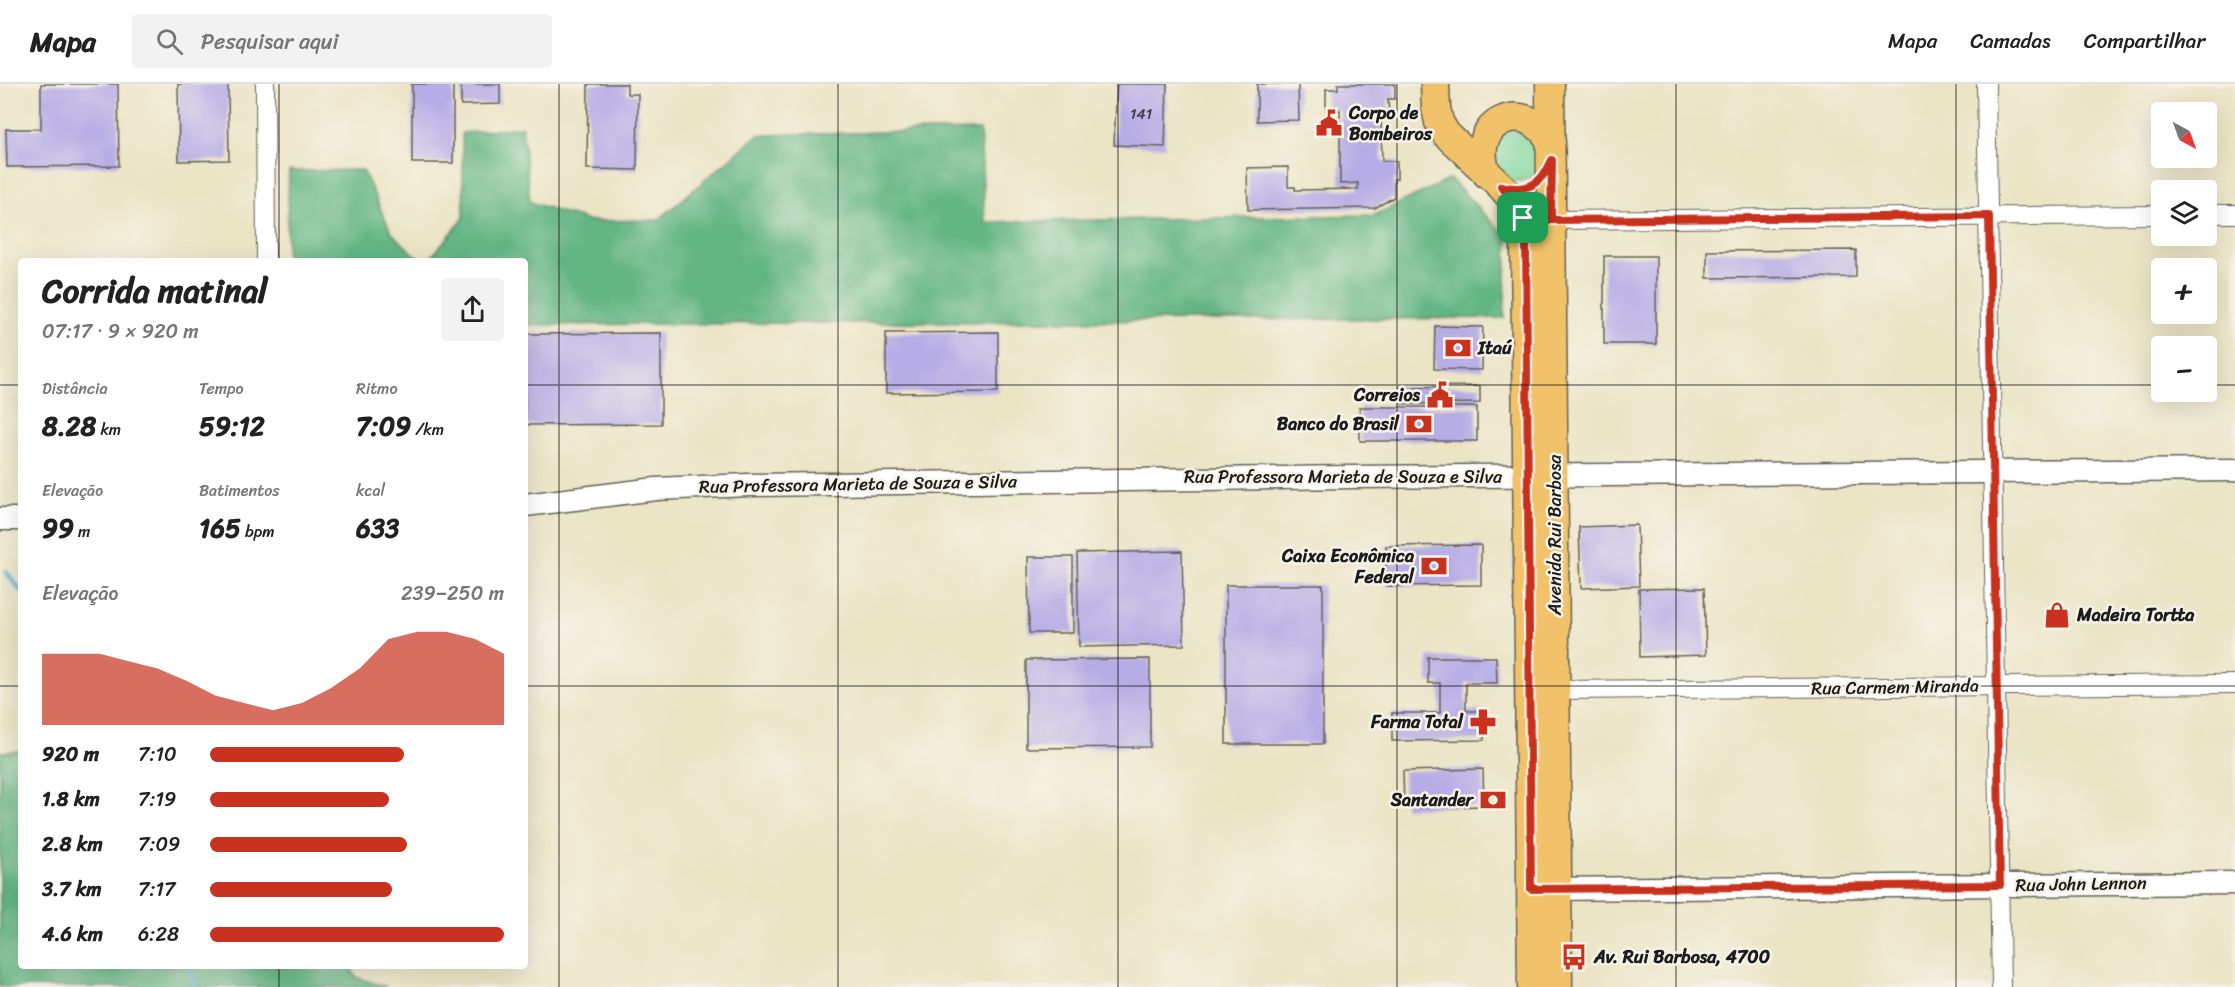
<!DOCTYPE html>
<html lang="pt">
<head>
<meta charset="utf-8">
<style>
	:root { --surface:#fff; --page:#f2f2f2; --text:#222; --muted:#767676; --line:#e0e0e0; --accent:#c8321e }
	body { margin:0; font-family:Sriracha,sans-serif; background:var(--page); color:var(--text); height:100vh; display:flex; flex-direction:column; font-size:22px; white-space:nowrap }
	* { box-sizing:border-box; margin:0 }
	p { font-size:20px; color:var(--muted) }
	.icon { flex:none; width:33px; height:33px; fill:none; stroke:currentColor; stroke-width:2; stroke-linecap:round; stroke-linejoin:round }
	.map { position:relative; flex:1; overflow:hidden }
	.side { position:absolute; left:18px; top:174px; width:510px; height:711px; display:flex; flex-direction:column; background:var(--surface); border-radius:6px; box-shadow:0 6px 24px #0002 }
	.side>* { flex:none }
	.needle { width:39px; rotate:139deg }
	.buttons { position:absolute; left:2151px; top:18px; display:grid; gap:12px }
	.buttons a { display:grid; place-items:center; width:66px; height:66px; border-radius:6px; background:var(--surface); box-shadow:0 6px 24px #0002; font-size:30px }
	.pin { position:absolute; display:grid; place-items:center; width:51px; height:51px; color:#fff; margin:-26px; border-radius:12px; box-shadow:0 3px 9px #0006 }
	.round { display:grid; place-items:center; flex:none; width:63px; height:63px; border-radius:6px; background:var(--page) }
	.overview { display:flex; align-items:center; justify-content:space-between; height:102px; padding:0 24px }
	h1 { font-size:33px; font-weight:800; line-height:45px }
	.figures { display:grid; grid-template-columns:repeat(3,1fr); gap:9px; height:102px; padding:6px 24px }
	.figures div { display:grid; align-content:center }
	.figures b { font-size:26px; font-weight:800 }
	.figures small { font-size:16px; font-weight:400 }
	.figures p { font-size:16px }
	.chart { height:168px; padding:12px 24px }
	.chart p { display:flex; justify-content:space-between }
	.chart svg { width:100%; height:108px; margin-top:6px; fill:var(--accent); opacity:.7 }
	ul { padding:0 24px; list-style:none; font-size:20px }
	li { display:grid; grid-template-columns:96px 72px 1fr; align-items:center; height:45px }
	li i { height:15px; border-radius:8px; background:var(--accent) }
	header { display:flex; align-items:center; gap:36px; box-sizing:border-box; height:84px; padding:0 30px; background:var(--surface); border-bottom:2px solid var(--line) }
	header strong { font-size:28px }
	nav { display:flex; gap:33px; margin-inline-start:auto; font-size:21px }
	.search { width:420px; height:54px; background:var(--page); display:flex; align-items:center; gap:15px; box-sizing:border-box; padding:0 21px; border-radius:6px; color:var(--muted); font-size:22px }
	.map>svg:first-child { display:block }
	.green { fill:#7bd59b; stroke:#4c785c; stroke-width:1.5 }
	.forest { fill:#64b683; stroke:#406950; stroke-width:1.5 }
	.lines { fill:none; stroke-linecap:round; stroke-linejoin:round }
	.stream { stroke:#5bb3d8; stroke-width:5 }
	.building { fill:#b7ade6 }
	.minor-casing { stroke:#646257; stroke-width:20 }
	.tertiary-casing { stroke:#646257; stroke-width:25 }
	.primary-casing { stroke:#646257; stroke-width:31 }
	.minor { stroke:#fff; stroke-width:18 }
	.tertiary { stroke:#fff; stroke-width:22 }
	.primary { stroke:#f2c26a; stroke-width:28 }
	.route-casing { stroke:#fff; stroke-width:12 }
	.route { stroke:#c8321e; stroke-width:8 }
	.grid { fill:none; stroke:#1c1c1c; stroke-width:1.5; stroke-opacity:0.55 }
	.labels { text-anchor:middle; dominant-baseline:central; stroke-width:5; stroke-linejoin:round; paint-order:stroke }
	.number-label { font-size:15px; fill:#43404e }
	.poi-label { font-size:18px; font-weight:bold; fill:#1c1c1c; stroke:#f7f3e8; text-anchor:end }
	.street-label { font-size:18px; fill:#1c1c1c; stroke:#f7f3e8 }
</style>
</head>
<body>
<header>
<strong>Mapa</strong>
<div class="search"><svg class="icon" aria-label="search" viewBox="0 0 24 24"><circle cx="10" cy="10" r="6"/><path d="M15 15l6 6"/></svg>Pesquisar aqui</div>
<nav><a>Mapa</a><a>Camadas</a><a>Compartilhar</a></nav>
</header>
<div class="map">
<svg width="2235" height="903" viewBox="0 0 2235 903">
	<rect width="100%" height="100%" fill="#f7f3e8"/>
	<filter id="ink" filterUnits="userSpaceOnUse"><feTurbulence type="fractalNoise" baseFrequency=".0167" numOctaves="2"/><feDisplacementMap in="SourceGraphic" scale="12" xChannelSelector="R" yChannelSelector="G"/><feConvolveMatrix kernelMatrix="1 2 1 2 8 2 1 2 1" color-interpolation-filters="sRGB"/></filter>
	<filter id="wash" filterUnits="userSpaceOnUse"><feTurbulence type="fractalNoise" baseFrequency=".008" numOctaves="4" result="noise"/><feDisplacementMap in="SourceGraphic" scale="24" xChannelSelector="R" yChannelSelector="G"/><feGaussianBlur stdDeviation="1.35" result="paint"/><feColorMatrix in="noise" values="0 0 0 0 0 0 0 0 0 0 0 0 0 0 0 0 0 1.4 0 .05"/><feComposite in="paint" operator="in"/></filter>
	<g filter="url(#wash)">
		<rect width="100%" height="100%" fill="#ebe4c5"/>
		<path class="green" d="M1511,44L1541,56L1538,88C1524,99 1512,100 1498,89L1494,57Z"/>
		<path class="forest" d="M522,43L530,118L588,137L658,136L758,51L980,46L985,138L1375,131L1450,95L1508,154L1504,234L525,241V177H428L464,134L462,49Z
			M363,86L391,148L421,177H286L289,87Z
			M21,667V882H350L356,893L387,903H0V668Z"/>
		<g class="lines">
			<path class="stream" d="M6,488L21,507
				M188,882L195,903"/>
		</g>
		<g id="blocks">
			<path class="building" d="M41,0H118L119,82L7,83L6,45H41Z
				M178,0H228L229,76L179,77Z
				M412,0H453V79H412Z
				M461,0H500V20L461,21Z
				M588,0H627V10H638L637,86L587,85Z
				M1117,0H1167L1165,63L1114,61Z
				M1257,0H1298L1299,36L1257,37Z
				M1338,0H1395V15H1388L1389,32L1381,33L1382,77H1397V95H1394V113L1375,124L1248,126L1247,84L1288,83V103H1295V106L1358,105V99L1340,100V26H1326V5H1338Z
				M1856,166V193L1707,194V167Z
				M1604,172H1656V260H1604Z
				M1435,242L1483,243L1482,286L1434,285Z
				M998,248V308L886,309V249Z
				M661,249V340L525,341V250Z
				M1480,302V319L1401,320L1400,303Z
				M1360,323H1477V357H1360Z
				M1637,441L1639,502L1581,504L1579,443Z
				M1481,461V501L1386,502V462Z
				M1182,467L1184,561L1079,563L1077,469Z
				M1028,473H1073V549H1029Z
				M1226,501H1323V660H1226Z
				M1704,504L1706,571L1640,573L1639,505Z
				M1428,573H1496L1497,599H1466V627H1483L1484,656L1392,657V629H1440V599H1428Z
				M1150,575V663L1026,664V576Z
				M1483,685L1484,722L1404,724L1403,687Z"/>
		</g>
	</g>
	<g filter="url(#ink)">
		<use href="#blocks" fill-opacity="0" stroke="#646257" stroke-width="1.5"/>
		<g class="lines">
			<g class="minor-casing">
				<path id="minor" d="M265,0L266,177
					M1986,0L2001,903
					M2206,130H2235
					M1551,136L2162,131
					M1556,606L2235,600"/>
			</g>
			<g class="tertiary-casing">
				<path id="tertiary" d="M525,421L656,405L748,401L1351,393L2235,386
					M0,435H21
					M1542,805L2235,799"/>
			</g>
			<g class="primary-casing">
				<path id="primary" d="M1435,0L1436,24L1439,38L1446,50L1501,102L1514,117L1523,134L1525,153L1532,903
					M1550,0L1558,903
					M1487,90C1466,39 1525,10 1551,58"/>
			</g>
			<use href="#minor" class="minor"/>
			<use href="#tertiary" class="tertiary"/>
			<use href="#primary" class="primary"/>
		</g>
	</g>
	<g class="lines" filter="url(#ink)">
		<g class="route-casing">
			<path id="route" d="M1552,76L1551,136L1989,132L2000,801L1531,805L1526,153C1523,132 1515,118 1501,102C1528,108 1541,101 1552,76Z"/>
		</g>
		<use href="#route" class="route"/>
	</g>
	<path class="grid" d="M279,0V177M559,0V903M838,0V903M1118,0V903M1397,0V903M1676,0V903M1956,0V903M0,301H21M525,301H2162M2206,301H2235M0,602H21M525,602H2235M279,882V903"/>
	<defs>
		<g id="civic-bare" transform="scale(2.07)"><path d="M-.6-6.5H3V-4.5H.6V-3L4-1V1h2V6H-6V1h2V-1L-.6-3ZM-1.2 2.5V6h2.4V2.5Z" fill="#c8321e" stroke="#f7f3e8" stroke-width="2.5" paint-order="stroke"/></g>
		<g id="bank-bare" transform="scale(2.07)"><path d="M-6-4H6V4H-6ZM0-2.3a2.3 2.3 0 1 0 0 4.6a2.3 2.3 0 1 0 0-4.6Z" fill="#c8321e" stroke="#f7f3e8" stroke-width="2.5" paint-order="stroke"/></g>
		<g id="shop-bare" transform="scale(2.07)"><path d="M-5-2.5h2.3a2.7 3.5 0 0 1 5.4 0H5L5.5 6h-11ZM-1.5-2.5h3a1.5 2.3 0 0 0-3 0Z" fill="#c8321e" stroke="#f7f3e8" stroke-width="2.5" paint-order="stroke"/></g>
		<g id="pharmacy-bare" transform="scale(2.07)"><path d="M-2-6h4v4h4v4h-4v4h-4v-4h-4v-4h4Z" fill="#c8321e" stroke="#f7f3e8" stroke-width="2.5" paint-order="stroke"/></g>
		<g id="bus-bare" transform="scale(2.07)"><path d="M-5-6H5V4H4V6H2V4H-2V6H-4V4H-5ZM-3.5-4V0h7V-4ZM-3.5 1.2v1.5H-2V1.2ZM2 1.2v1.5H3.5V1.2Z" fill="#c8321e" stroke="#f7f3e8" stroke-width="2.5" paint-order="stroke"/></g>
	</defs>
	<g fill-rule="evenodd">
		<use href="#civic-bare" x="1329" y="39"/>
		<use href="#bank-bare" x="1458" y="264"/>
		<use href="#civic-bare" x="1440" y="311"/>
		<use href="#bank-bare" x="1419" y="340"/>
		<use href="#bank-bare" x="1434" y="482"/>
		<use href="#shop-bare" x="2057" y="531"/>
		<use href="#pharmacy-bare" x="1483" y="638"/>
		<use href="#bank-bare" x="1493" y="716"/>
		<use href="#bus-bare" x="1574" y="873"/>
	</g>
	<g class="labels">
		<g class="number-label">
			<text x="1141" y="30">141</text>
		</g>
		<g class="poi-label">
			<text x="1349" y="29" text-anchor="start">Corpo de<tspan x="1349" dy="21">Bombeiros</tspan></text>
			<text x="1478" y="264" text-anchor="start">Itaú</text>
			<text x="1420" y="311">Correios</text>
			<text x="1399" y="340">Banco do Brasil</text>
			<text x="1414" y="472">Caixa Econômica<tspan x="1414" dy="21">Federal</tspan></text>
			<text x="2077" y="531" text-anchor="start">Madeira Tortta</text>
			<text x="1463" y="638">Farma Total</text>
			<text x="1473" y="716">Santander</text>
			<text x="1594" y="873" text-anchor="start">Av. Rui Barbosa, 4700</text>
		</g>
		<g class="street-label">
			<text x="1343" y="393">Rua Professora Marieta de Souza e Silva</text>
			<text transform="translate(858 400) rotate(-1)">Rua Professora Marieta de Souza e Silva</text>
			<text transform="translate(1555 451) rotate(-90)">Avenida Rui Barbosa</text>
			<text transform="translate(1895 603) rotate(-1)">Rua Carmem Miranda</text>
			<text transform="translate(2081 800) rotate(-1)">Rua John Lennon</text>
		</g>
	</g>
</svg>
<div class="buttons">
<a><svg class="needle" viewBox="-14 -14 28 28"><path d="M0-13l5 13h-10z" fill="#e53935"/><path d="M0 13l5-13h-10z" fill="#767676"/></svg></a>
<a><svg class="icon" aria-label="layers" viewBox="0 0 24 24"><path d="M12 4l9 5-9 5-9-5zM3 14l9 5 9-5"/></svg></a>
<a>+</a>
<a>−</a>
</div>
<div class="pin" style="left:1523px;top:134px;background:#1e9e55"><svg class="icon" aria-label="arrive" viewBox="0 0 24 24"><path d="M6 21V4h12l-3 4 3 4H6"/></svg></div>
<section class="side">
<div class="overview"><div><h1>Corrida matinal</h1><p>07:17 · 9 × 920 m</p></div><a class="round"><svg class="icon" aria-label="share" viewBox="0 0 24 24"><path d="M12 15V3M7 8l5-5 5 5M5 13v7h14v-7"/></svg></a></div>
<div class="figures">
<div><p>Distância</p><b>8.28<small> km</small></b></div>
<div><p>Tempo</p><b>59:12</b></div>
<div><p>Ritmo</p><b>7:09<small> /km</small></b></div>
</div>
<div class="figures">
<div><p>Elevação</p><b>99<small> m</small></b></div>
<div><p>Batimentos</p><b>165<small> bpm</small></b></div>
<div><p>kcal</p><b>633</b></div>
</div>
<div class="chart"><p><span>Elevação</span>239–250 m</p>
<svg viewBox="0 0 160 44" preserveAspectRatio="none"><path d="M0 44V15L10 15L20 15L30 18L40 21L50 26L60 32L70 35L80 38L90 35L100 29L110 21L120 9L130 6L140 6L150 9L160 15V44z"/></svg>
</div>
<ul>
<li><b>920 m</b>7:10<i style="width:66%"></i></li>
<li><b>1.8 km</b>7:19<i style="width:61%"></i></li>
<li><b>2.8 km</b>7:09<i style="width:67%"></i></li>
<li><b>3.7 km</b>7:17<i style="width:62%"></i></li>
<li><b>4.6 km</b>6:28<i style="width:100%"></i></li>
</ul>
</section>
</div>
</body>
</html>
